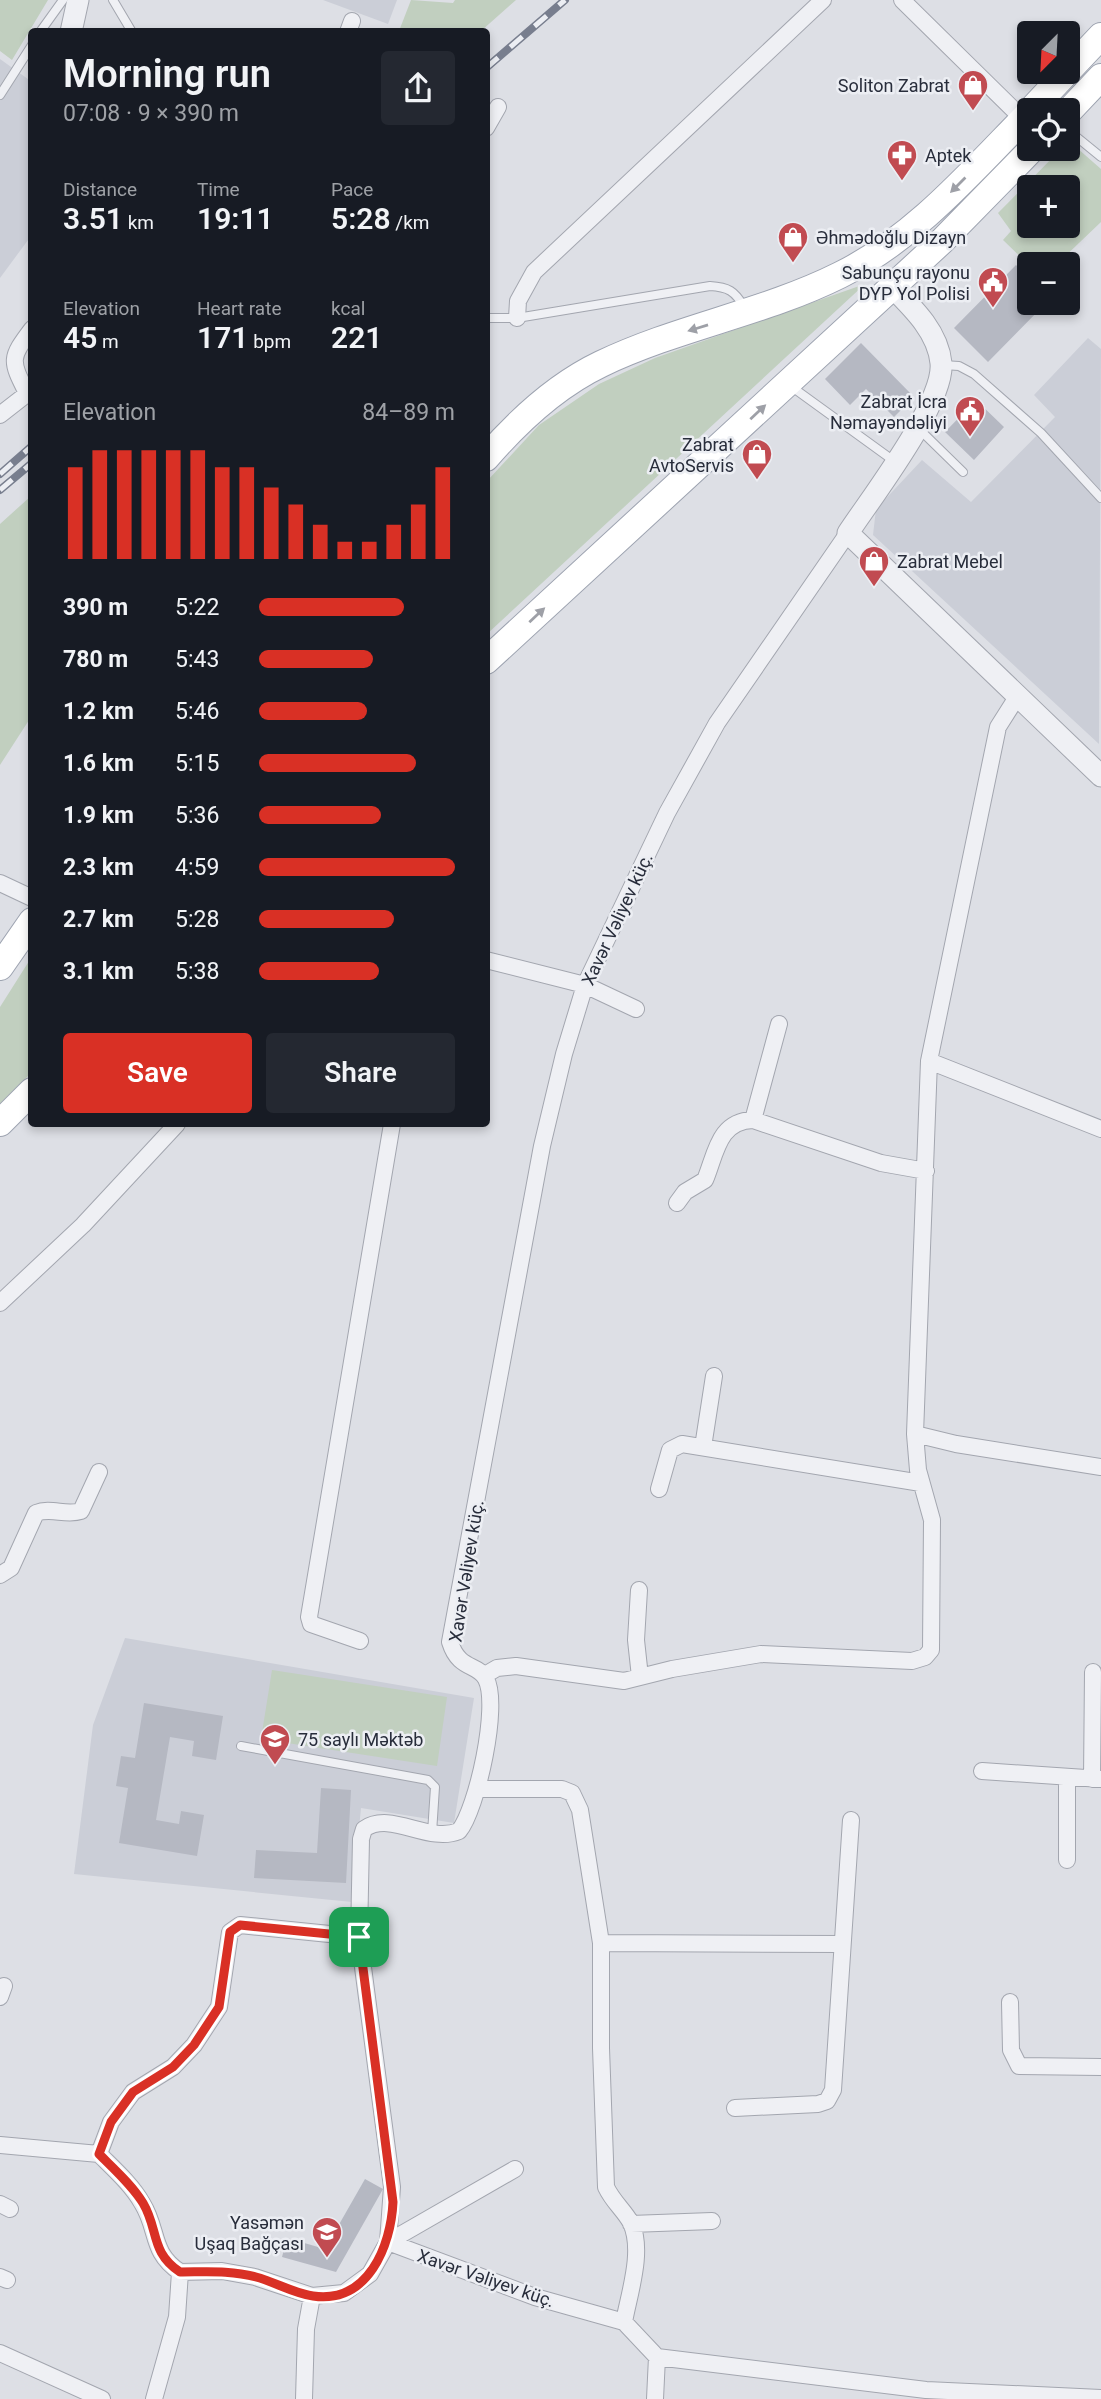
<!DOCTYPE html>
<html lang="en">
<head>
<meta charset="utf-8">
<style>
	:root { --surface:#171b24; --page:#242831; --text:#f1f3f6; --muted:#9ea1a6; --accent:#d93025 }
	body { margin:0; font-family:Roboto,sans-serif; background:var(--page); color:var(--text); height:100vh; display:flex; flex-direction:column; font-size:26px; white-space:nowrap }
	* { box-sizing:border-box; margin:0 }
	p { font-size:23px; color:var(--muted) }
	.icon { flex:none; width:38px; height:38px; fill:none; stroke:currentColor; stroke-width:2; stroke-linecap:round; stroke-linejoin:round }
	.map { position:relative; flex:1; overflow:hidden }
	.panel { position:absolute; left:28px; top:28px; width:462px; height:1099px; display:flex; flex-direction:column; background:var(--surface); border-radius:7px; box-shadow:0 4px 10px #0003 }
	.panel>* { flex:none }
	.needle { width:46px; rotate:204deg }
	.buttons { position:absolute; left:1017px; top:21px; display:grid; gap:14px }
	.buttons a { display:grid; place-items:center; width:63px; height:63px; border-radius:7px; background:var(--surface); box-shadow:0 4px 10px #0003; font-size:35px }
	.pin { position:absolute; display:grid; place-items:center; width:60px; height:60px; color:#fff; margin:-30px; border-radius:14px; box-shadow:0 4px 10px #0006 }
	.round { display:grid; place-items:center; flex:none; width:74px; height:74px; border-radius:7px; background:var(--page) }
	.headline { display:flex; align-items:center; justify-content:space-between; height:119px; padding:0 35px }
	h1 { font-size:38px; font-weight:600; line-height:52px }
	.figures { display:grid; grid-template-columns:repeat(3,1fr); gap:10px; height:119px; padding:7px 35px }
	.figures div { display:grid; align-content:center }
	.figures b { font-size:30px; font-weight:600 }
	.figures small { font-size:19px; font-weight:400 }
	.figures p { font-size:19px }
	.chart { height:196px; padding:14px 35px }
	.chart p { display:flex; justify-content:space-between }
	.chart svg { width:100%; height:126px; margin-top:7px; stroke:var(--accent); stroke-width:6 }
	.action { display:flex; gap:14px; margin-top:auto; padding:14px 35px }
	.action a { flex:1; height:80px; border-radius:7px; background:var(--accent); color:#fff; font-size:28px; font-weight:600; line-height:80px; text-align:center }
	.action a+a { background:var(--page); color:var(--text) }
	ul { padding:0 35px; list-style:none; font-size:23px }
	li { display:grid; grid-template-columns:112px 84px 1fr; align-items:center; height:52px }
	li i { height:18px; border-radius:9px; background:var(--accent) }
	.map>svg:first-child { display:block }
	.built { fill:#cbced7 }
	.green { fill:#c1cfbf; fill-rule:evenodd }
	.building { fill:#b5b8c2 }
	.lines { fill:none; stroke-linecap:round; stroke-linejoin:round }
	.service-casing { stroke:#a3a6af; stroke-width:10 }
	.minor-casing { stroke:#a3a6af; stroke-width:18 }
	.tertiary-casing { stroke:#a3a6af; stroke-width:23 }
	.primary-casing { stroke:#9da3b0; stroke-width:28 }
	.service { stroke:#eff0f4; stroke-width:8 }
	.minor { stroke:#eff0f4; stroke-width:16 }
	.tertiary { stroke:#eff0f4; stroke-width:21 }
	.primary { stroke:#fff; stroke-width:26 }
	.rail-casing { stroke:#787e8e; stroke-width:8 }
	.rail { stroke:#eceef3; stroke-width:5; stroke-dasharray:16; stroke-linecap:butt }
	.oneway { fill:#9ea0a7 }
	.route-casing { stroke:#fff; stroke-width:14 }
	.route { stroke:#d93025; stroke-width:9 }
	.labels { text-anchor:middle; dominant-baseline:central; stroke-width:5; stroke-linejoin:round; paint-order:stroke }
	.poi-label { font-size:18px; fill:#282d3b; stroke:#eceef3; text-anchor:end }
	.street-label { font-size:18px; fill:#282d3b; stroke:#eceef3 }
</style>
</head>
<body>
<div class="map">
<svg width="1101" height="2399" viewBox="0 0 1101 2399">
	<rect width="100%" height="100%" fill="#dddfe5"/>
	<path class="built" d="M323,0H397L388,24Z
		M0,59L32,82L31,236L0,278Z
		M1088,338L1101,349L1099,744L873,535L876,509L922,460L971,502L1055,417L1034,395Z
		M125,1638L474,1698L454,1823L361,1808L352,1902L74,1874L93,1725Z"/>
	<path class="green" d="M0,0H48L12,60L0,51Z
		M411,0L453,3L455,0H516L481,31H399Z
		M1069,141L1101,169V222L1057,264L1029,265L1003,240L1011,231L998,213L1061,149H1068ZM1029,187H1068V226H1029Z
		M865,284L487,634V481L539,425L599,384L655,358Z
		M31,496L32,636L29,641L32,644L31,717L0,765V524Z
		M31,958V1073L0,1104V1007Z
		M272,1670L447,1697L437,1766L261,1739Z"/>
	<path class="building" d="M1016,265L1029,278V303H1046L988,362L954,328Z
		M861,343L914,397L894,417L866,389L850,405L825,379Z
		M976,400L1004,427L974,460L945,432Z
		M144,1703L223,1716L216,1760L192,1756L194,1741L170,1737L156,1820L179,1824L181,1811L204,1815L197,1856L119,1843L128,1788L116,1786L121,1756L135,1758Z
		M321,1788L351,1790L346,1883L254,1878L256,1850L317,1853Z
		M365,2179L383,2189L336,2272L282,2257L287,2238L325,2249Z"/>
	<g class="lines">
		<g class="service-casing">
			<path id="service" d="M113,0L132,32
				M40,32L63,0
				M0,95L32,45
				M1068,130L1101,157
				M486,318H517L710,286C728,287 735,291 744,307
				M943,365L959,366L974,374L1041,433L1101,498
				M792,387L894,461
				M919,429L963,472
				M241,1746L428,1780L435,1787L432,1833"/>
		</g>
		<g class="minor-casing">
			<path id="minor" d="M902,0L1023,119
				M348,32L352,21
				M486,128L498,107
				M517,318L518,301L534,272L823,0
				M27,393C10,360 10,358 32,329
				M0,415L32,390
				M848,533L717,723L667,813L585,985L564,1054L542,1146L450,1642C459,1671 478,1663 486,1679C500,1705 477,1809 459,1831C428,1844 391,1810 364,1829L361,1839L359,1937L392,2187L388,2242L535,2297L624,2322L657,2357L926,2390L1101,2398
				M0,883L32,898
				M486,960L585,985L636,1009
				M929,1061L1101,1129
				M753,1120L779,1024
				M677,1203L685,1192L705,1180C716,1154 718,1121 753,1120L881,1163L926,1171
				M0,1303L83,1225L177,1124
				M915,1434L956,1444L1101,1467
				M703,1447L714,1376
				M659,1489L670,1450L682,1444L921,1483
				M0,1575L11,1568L36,1513C51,1507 66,1516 81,1511L99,1472
				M639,1590L636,1640L640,1677
				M360,1641L311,1624L309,1617L392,1124
				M485,1675L497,1668L516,1666L624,1681L672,1669L761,1654L912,1661L925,1657L931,1650L932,1520L918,1470L915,1434L929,1061L998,727L1017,697
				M982,1771L1101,1779
				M1092,1779L1093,1672
				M477,1789H562L572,1793L580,1810L601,1943V2048L606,2187C613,2202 624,2210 631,2223C644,2251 629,2294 624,2322
				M1067,1860V1778
				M601,1943L842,1944
				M0,1997L4,1986
				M1010,2002L1011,2050L1019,2066L1101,2067
				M735,2108L818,2104L827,2101L833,2090L851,1820
				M0,2145L99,2154C114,2169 132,2185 142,2203C159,2230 150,2252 180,2272L222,2271L255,2277L312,2296L344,2293L370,2274L388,2242L515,2169
				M99,2154L111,2122L133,2092L173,2067L194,2045L219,2007L230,1932L240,1925L359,1937
				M0,2204L10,2209
				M631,2224L712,2221
				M0,2277L7,2280
				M0,2353L102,2399
				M154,2399L177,2317L180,2272
				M304,2399L306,2329L312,2296
				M655,2399L657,2357"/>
		</g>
		<g class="tertiary-casing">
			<path id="tertiary" d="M71,32L78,0
				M892,287C913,308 938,332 941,363C945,402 871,498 848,533L1101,776"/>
		</g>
		<g class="primary-casing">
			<path id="primary" d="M1031,110L1101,36
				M1068,112L1101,77
				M486,458C518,421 557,385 601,364C678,327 764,313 840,275C915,238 972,171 1029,113
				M486,661L942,241L1032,149
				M0,967L32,921
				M0,1123L32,1091"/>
		</g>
		<use href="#service" class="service"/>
		<use href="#minor" class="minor"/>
		<use href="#tertiary" class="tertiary"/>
		<use href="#primary" class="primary"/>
		<g class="rail-casing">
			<path id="rail" d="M486,68L565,0
				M0,474L32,446
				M0,490L32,463"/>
		</g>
		<use href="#rail" class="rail"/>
	</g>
	<defs><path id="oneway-solid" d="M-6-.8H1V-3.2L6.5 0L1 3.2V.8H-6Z" transform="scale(1.75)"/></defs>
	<g class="oneway">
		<use href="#oneway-solid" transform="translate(958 185) rotate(135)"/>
		<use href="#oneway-solid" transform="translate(698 328) rotate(163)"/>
		<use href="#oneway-solid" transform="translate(758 412) rotate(-43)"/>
		<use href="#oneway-solid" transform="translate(537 615) rotate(-43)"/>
	</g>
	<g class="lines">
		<g class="route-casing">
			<path id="route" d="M240,1925L359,1937L393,2202C391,2246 368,2304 313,2296C293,2293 275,2282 256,2277C231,2270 206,2272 180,2272C150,2252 159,2230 143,2203C132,2185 114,2169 99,2154L111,2122L133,2092L173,2067L194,2045L219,2007L230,1932Z"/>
		</g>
		<use href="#route" class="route"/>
	</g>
	<defs>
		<g id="shop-pin" transform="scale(1.575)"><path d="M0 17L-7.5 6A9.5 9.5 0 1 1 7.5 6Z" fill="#c14b51" stroke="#eceef3"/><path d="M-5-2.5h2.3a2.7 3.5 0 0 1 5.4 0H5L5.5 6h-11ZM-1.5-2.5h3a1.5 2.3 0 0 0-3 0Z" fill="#fff"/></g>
		<g id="pharmacy-pin" transform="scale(1.575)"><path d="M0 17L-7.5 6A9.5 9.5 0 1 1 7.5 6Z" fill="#c14b51" stroke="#eceef3"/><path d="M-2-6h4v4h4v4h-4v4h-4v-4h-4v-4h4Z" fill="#fff"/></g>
		<g id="civic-pin" transform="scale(1.575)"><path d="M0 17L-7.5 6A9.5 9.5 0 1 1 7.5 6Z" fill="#c14b51" stroke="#eceef3"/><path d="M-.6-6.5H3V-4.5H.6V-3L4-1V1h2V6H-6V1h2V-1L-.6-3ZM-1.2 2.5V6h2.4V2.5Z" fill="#fff"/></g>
		<g id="school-pin" transform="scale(1.575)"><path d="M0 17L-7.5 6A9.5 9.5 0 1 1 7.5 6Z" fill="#c14b51" stroke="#eceef3"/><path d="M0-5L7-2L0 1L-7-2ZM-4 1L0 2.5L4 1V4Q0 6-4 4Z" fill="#fff"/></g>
	</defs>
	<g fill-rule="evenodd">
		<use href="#shop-pin" x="973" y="85"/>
		<use href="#pharmacy-pin" x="902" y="155"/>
		<use href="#shop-pin" x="793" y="237"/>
		<use href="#civic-pin" x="993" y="282"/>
		<use href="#civic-pin" x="970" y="411"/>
		<use href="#shop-pin" x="757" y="454"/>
		<use href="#shop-pin" x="874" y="561"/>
		<use href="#school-pin" x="275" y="1739"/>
		<use href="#school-pin" x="327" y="2232"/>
	</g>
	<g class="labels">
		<g class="poi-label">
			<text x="950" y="85">Soliton Zabrat</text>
			<text x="925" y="155" text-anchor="start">Aptek</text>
			<text x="816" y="237" text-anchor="start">Əhmədoğlu Dizayn</text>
			<text x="970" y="272">Sabunçu rayonu<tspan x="970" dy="21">DYP Yol Polisi</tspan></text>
			<text x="947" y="401">Zabrat İcra<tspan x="947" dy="21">Nəmayəndəliyi</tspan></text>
			<text x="734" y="444">Zabrat<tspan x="734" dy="21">AvtoServis</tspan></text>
			<text x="897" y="561" text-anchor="start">Zabrat Mebel</text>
			<text x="298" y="1739" text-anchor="start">75 saylı Məktəb</text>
			<text x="304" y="2222">Yasəmən<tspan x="304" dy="21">Uşaq Bağçası</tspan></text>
		</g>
		<g class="street-label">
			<text transform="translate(617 919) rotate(-65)">Xavər Vəliyev küç.</text>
			<text transform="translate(466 1571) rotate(-81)">Xavər Vəliyev küç.</text>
			<text transform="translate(486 2278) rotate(19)">Xavər Vəliyev küç.</text>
		</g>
	</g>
</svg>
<div class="buttons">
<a><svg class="needle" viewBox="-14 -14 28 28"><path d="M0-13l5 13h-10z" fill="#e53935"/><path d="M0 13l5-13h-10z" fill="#9ea1a6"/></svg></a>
<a><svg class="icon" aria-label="locate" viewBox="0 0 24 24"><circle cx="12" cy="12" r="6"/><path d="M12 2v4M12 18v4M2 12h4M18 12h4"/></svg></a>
<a>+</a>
<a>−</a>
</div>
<div class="pin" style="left:359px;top:1937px;background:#1e9e55"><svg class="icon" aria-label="arrive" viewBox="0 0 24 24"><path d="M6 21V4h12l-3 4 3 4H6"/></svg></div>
<section class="panel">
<div class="headline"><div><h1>Morning run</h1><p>07:08 · 9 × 390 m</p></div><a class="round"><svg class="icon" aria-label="share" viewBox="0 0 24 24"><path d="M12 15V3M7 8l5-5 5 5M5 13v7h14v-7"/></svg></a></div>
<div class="figures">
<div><p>Distance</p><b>3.51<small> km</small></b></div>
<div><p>Time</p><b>19:11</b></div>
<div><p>Pace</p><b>5:28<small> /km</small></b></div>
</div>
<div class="figures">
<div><p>Elevation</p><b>45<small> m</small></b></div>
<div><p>Heart rate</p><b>171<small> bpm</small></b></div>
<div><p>kcal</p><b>221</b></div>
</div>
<div class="chart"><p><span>Elevation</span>84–89 m</p>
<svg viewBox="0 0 160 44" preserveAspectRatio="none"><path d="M5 44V12M15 44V6M25 44V6M35 44V6M45 44V6M55 44V6M65 44V12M75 44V12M85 44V19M95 44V25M105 44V32M115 44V38M125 44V38M135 44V32M145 44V25M155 44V12"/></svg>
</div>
<ul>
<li><b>390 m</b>5:22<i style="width:74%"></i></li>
<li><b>780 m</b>5:43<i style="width:58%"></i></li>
<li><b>1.2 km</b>5:46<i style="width:55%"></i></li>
<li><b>1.6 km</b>5:15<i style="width:80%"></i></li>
<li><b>1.9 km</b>5:36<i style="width:62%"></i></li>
<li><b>2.3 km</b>4:59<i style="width:100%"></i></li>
<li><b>2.7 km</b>5:28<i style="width:69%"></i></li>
<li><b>3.1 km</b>5:38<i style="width:61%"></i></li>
</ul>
<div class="action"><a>Save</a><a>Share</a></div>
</section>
</div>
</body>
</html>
